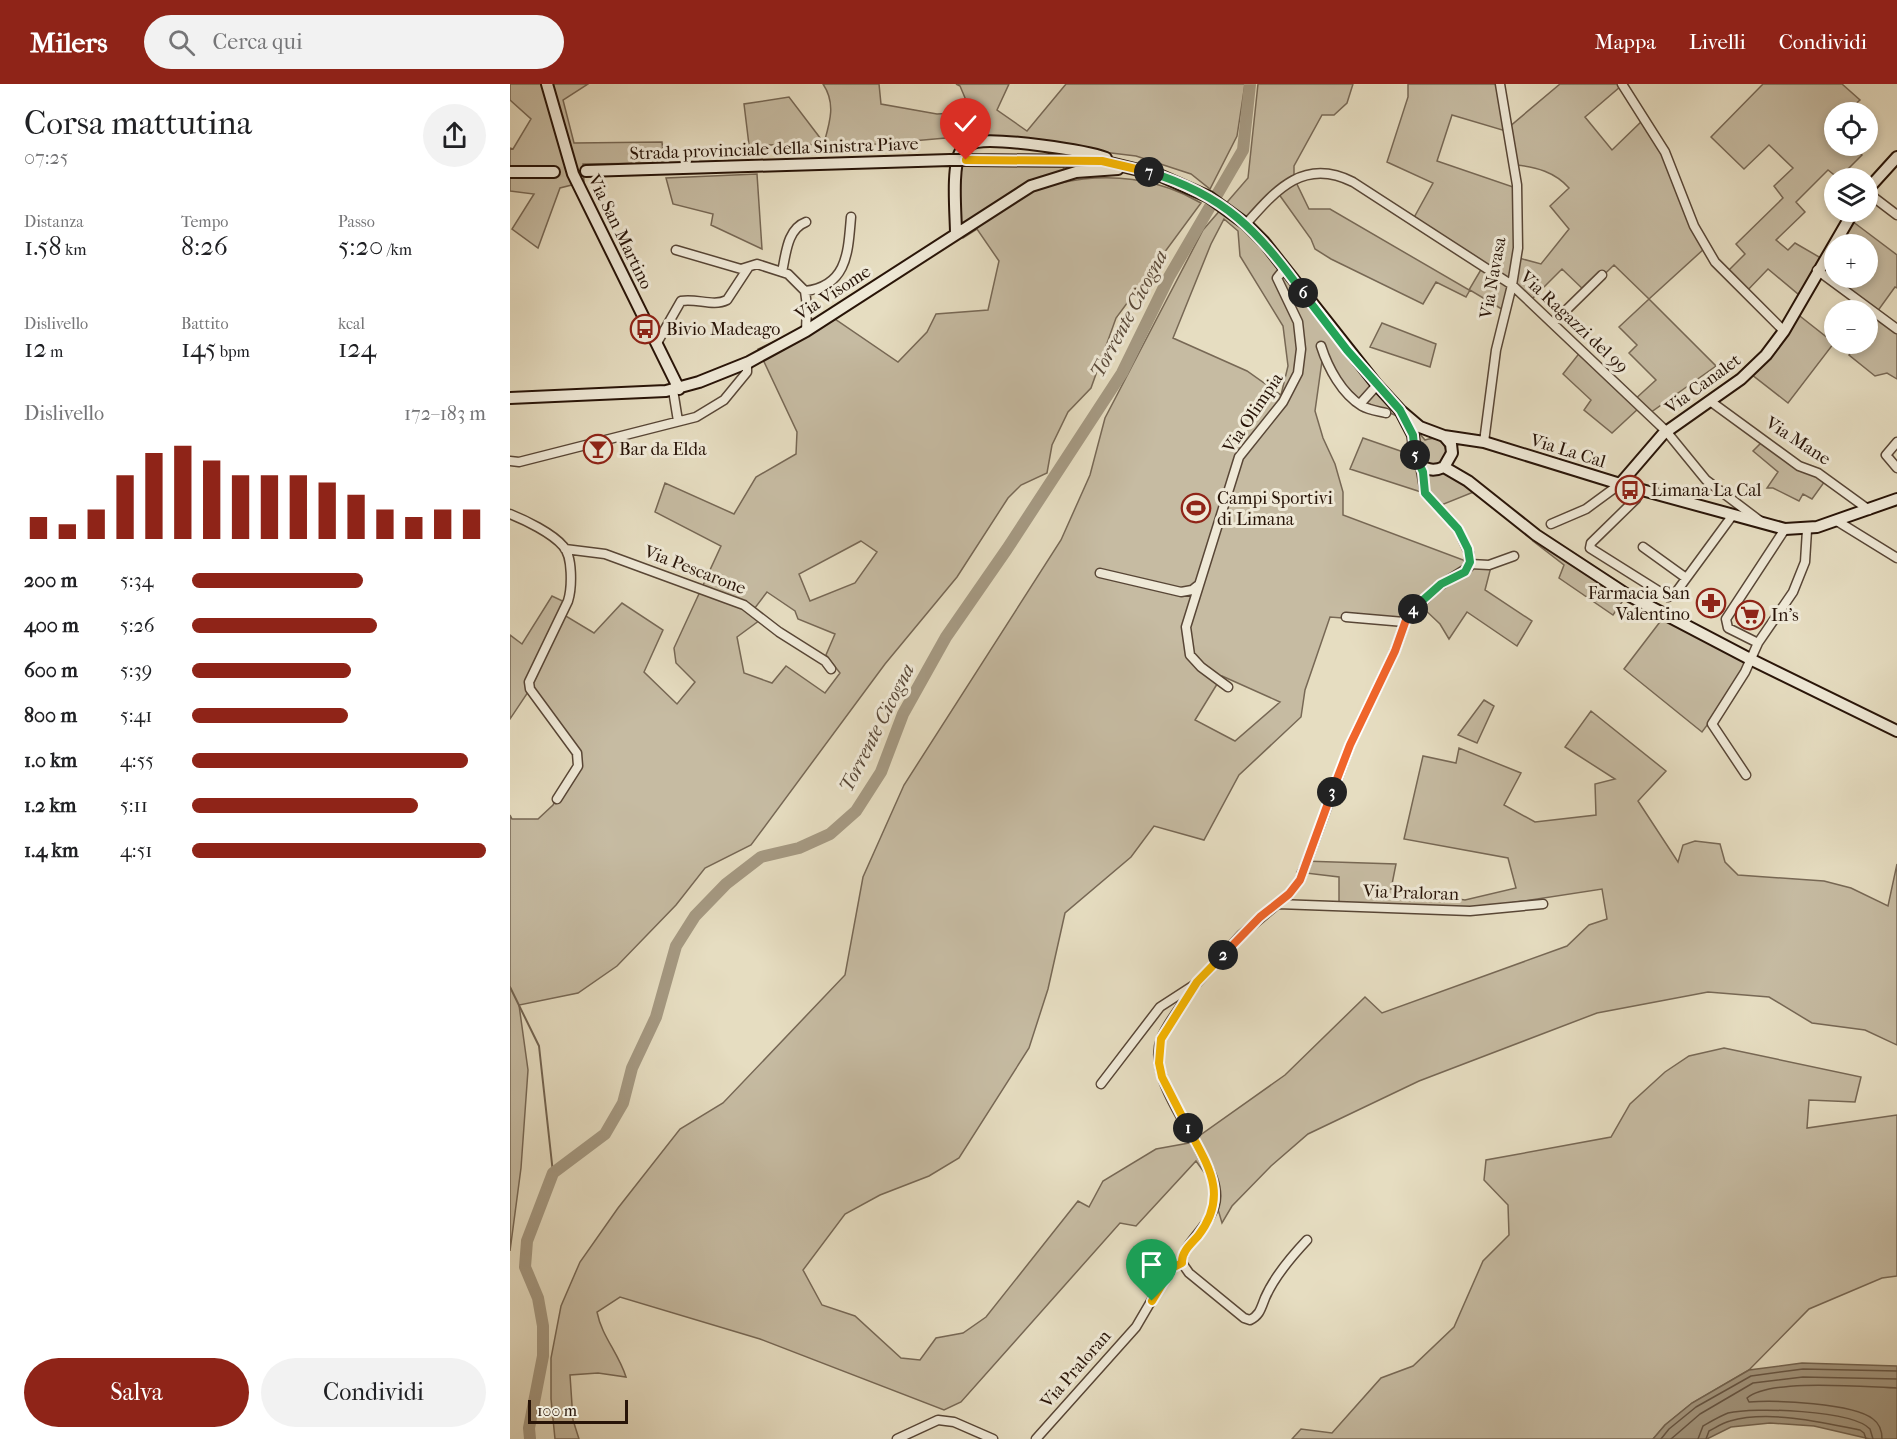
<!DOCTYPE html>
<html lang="it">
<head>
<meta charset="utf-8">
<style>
	:root { --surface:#fff; --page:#f2f2f2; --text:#202124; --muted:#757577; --accent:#8f2418 }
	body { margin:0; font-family:"IM FELL French Canon",serif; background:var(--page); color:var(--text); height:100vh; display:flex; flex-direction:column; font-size:22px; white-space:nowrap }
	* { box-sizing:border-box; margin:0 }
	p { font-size:20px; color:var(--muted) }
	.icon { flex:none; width:33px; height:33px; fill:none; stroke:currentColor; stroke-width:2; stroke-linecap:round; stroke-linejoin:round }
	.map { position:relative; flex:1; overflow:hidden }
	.details { display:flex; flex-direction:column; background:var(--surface); width:510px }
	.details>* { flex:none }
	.fabs { position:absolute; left:1314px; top:18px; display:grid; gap:12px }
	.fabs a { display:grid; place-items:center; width:54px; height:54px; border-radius:50%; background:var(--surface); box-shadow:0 3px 9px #0003; font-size:30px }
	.scale { position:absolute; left:18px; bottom:15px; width:100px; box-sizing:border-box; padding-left:6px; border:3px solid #281408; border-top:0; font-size:16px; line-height:21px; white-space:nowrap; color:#281408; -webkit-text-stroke:4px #efe9d7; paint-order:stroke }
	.pin { position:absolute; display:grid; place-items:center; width:51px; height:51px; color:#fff; margin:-62px -26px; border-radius:50% 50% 50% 0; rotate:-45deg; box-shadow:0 0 6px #0007 }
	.pin .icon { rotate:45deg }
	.km { position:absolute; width:30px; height:30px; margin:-15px; border-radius:50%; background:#222; color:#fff; font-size:16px; line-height:30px; text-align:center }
	.round { display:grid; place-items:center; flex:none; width:63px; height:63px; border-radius:32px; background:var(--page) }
	.summary { display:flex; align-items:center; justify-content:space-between; height:102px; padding:0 24px }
	h1 { font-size:33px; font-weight:600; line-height:45px }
	.metrics { display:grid; grid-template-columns:repeat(3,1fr); gap:9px; height:102px; padding:6px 24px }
	.metrics div { display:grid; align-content:center }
	.metrics b { font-size:26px; font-weight:600 }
	.metrics small { font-size:16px; font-weight:400 }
	.metrics p { font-size:16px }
	.chart { height:168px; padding:12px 24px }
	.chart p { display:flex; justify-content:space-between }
	.chart svg { width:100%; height:108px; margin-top:6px; stroke:var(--accent); stroke-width:6 }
	.cta { display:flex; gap:12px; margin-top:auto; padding:12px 24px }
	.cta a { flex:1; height:69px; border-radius:36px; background:var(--accent); color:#fff; font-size:24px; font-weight:600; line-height:69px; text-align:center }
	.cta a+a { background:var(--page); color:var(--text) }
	ul { padding:0 24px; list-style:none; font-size:20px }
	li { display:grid; grid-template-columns:96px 72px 1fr; align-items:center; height:45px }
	li i { height:15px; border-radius:8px; background:var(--accent) }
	header { display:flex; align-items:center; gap:36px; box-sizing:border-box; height:84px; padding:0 30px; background:var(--accent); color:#fff }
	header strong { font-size:28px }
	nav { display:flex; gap:33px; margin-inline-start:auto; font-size:21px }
	.search { width:420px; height:54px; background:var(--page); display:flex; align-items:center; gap:15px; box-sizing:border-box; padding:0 21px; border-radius:33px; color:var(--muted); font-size:22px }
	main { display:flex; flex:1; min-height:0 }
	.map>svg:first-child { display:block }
	.green { fill:#c6bba2; stroke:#776855; stroke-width:1.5; fill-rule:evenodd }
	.water { fill:#a59982; stroke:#736451; stroke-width:1.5 }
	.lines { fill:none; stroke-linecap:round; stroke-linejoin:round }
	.shore { stroke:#665645; stroke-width:1.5 }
	.stream { stroke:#736451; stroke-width:2 }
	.river { stroke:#a59982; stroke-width:12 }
	.secondary-tunnel { stroke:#c0b59c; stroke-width:10; stroke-dasharray:10 5; stroke-linecap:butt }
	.street-casing { stroke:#584636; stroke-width:11 }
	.secondary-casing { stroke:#281408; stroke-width:14 }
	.street { stroke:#efe9d7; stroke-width:8 }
	.secondary { stroke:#efe9d7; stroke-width:10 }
	.secondary-bridge-casing { stroke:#281408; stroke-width:14; stroke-linecap:butt }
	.secondary-bridge { stroke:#efe9d7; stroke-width:10 }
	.split-1-casing { stroke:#fff; stroke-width:12 }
	.split-2-casing { stroke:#fff; stroke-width:12 }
	.split-3-casing { stroke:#fff; stroke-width:12 }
	.split-4-casing { stroke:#fff; stroke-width:12 }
	.split-5-casing { stroke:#fff; stroke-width:12 }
	.split-6-casing { stroke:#fff; stroke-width:12 }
	.split-7-casing { stroke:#fff; stroke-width:12 }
	.split-8-casing { stroke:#fff; stroke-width:12 }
	.split-1 { stroke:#f5b400; stroke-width:8 }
	.split-2 { stroke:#f5b400; stroke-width:8 }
	.split-3 { stroke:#f0652b; stroke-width:8 }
	.split-4 { stroke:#f0652b; stroke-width:8 }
	.split-5 { stroke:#22a559; stroke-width:8 }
	.split-6 { stroke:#22a559; stroke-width:8 }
	.split-7 { stroke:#22a559; stroke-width:8 }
	.split-8 { stroke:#f5b400; stroke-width:8 }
	.labels { text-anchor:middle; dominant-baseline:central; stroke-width:6; stroke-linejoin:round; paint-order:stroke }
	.street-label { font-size:18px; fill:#281408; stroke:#efe9d7 }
	.poi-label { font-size:18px; fill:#281408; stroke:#efe9d7; text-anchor:start }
	.water-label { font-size:20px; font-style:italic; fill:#5a4939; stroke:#efe9d7 }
</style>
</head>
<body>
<header>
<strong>Milers</strong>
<div class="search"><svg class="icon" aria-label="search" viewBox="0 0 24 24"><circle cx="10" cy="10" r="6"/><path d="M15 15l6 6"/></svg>Cerca qui</div>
<nav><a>Mappa</a><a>Livelli</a><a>Condividi</a></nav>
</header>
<main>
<section class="details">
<div class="summary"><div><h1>Corsa mattutina</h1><p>07:25</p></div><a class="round"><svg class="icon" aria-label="share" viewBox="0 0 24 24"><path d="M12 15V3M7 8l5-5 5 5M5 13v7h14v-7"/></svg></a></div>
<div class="metrics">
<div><p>Distanza</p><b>1.58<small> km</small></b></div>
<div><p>Tempo</p><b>8:26</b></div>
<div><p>Passo</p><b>5:20<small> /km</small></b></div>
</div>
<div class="metrics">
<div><p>Dislivello</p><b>12<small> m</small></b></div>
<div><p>Battito</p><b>145<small> bpm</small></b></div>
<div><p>kcal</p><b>124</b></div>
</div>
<div class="chart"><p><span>Dislivello</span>172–183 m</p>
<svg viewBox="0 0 160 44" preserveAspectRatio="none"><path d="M5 44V35M15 44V38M25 44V32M35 44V18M45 44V9M55 44V6M65 44V12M75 44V18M85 44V18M95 44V18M105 44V21M115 44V26M125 44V32M135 44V35M145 44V32M155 44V32"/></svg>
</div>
<ul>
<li><b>200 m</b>5:34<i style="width:58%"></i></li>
<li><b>400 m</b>5:26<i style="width:63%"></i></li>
<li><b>600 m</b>5:39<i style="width:54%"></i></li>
<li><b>800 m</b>5:41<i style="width:53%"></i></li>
<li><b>1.0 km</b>4:55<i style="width:94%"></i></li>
<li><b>1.2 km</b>5:11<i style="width:77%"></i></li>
<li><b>1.4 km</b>4:51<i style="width:100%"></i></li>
</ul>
<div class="cta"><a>Salva</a><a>Condividi</a></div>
</section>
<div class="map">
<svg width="1387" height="1355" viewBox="0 0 1387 1355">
	<rect width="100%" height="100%" fill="#e6ddc1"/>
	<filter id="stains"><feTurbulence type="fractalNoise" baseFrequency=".00333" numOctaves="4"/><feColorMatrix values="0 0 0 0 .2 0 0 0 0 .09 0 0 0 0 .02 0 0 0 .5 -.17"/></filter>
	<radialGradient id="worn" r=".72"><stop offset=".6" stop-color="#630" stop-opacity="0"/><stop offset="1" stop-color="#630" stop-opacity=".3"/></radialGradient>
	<path class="green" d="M0,0H78L53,16L64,59L152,58L154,79L73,80L74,98L50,104L28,164L2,145L24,110L0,107V64L3,65L21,35L0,16Z
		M313,0H369L371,20L427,30L461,28L450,2L446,0H499L487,26L517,47L556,0H735L727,52L700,105L681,90L626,72L477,54H436L368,60L239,61L234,20L279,13L314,59C320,38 326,19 313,0Z
		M748,0H843L837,19L824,31H812L784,82V94L799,125H820L959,206L972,184L901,139L923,99L877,78L898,13V0H991L999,43L1050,0H1110L1111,2L1075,33L1102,66L1132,37L1147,58L1195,164L1139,215L1206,282L1137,331L1129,324L1102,349L1074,326L1081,316L1053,290L1071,267L1123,317L1146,296L1119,269L1127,261L1109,243L1139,215L1104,181L1076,208L1052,185L1019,218L1001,202L995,227L960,206L956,213L926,198L913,220L821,175L805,165L801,155L768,109L735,140L835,271L887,332L850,316L812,277L805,327L813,354L825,380L833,408V431L961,479H982L975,506L1022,537L1007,562L957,528L939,555L930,540L910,521L896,539L820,533L795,606L791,633L729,691L694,756L644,742L621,773L555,829L538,905L519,964L449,1074L419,1092L370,1111L335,1130L293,1186L312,1221L345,1232L391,1274L410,1276L426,1254L453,1249L476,1233L568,1117L579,1123L593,1097L646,1065L679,1059L775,991L855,913L872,929L1057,862L1079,841L1097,835L1092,805L961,825L829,821V793L787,788L793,777L886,780L881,805L955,816L1006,804L998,774L894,755L913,672L946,679L949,664L1011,689L994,721L1025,738L1086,731L1085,700L1105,695L1055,663L1081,627L1156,687L1128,717L1168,778L1173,761L1185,757L1210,760L1215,778L1228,791L1314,797L1341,804L1378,822L1387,780V961L1355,946L1302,939L1259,913L1198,908L1087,929L909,997L798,1050L761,1082L722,1122L712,1139L699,1095L686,1077L626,1142L610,1139L451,1318L434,1326L250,1255L110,1213L87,1228C92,1253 108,1268 116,1293L88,1289L60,1291L63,1336L69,1355H45L41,1315V1274L51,1222L70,1178L108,1124L170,1045L213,1019L335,891L353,793L394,701L551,456L580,391L595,334L693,146L738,94ZM942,31L996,47L1006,81C1026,83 1045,88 1059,104L1040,122L1059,145L1031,180L1009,174V105L927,77ZM714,135L728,147L730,172L773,242L778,282L771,311L737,287L663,254L701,160ZM712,592L770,618L725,657L685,636Z
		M1253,0H1332L1350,16L1336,28H1324V62H1343L1352,71L1334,89L1340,94H1328L1318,86L1286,118L1295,128L1266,156L1278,166L1285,159L1316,177L1294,215L1258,185L1234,210L1215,190L1235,170L1226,160L1273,114L1264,102L1283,84L1259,61L1234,85L1201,53Z
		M451,82L554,83L550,99C599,88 648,94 691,119L606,234L581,304L558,328L542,361L537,389L511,401L498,414L447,493L375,580L241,761L195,784L166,821L107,882L68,909L9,921L18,986L11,1084L0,1167V731L2,735H28L43,721L69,676L20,605L0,635V551L12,560L42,512L59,520L54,531L84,549L112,519L153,546L134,588L167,620L185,598L166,579L164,564L211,462L145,428L155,399L224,430L246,393L286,370L287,348L248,265L291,245L316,229L388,278L417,248L426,230L478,226L489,177L467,145L453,154L449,146ZM351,457L367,468L345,499L300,517L289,490ZM257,508L285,527L288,535L325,550L316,571L330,589L315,609L276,582L262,599L234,589L227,553L250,536L241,529Z
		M247,90L252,165L201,141L203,130L163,120L156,94Z
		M1338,134L1387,171V204L1385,203L1364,232L1387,248V295L1377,289L1365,292L1339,271L1346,260H1358V242L1364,232L1329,205L1338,194H1358V160H1329Z
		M1286,229L1324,259L1278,319L1241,290Z
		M872,239L926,260L920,283L860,263Z
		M909,349L915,356C925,352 933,356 936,366L934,374L971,405L929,422L911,408L840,385L853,354L902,371Z
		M1253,357L1315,397L1302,415L1293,410L1289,417L1263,404H1257L1268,388L1243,367Z
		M1027,454L1119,508L1103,531L1049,494L1054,481L1023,457Z
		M1156,530L1242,574L1236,589L1192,648L1114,585Z
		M974,616L984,622L967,659L948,651Z
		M1214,964L1351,993L1345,1018L1299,1016L1297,1044L1387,1031V1192L1372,1194L1299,1225L1239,1286L1182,1319L1155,1341L1143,1355H782L791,1345L822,1349L871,1294L903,1282L944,1243L973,1177L999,1151L998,1121L974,1096L976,1076L1101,1053L1120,1020L1155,988L1179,972Z"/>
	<path class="water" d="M1292,1279L1387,1282V1355H1360L1304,1342L1260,1339L1221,1343L1197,1355H1143L1155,1341L1182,1319L1239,1286Z"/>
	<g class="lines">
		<path class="shore" d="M1151,1355L1159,1345L1186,1323L1241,1292L1293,1285L1387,1287
			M1161,1355L1190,1330L1243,1299L1293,1293L1387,1295
			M1188,1355L1193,1342C1200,1338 1210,1332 1218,1329C1244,1323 1342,1326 1360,1345L1363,1355
			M1196,1355L1199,1347C1205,1344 1212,1339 1220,1337C1258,1326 1312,1338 1350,1346L1354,1349L1356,1355
			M1372,1355C1372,1347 1370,1340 1363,1335C1343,1319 1265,1316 1239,1318L1237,1314C1261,1294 1354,1303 1387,1304"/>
		<path class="stream" d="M0,903L29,962L43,1089"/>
		<path class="river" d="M20,1355L19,1344L33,1272V1242L28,1214L15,1183L17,1157L43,1089L95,1050L113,1019L122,984L146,933L166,862L185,832L216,800L251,773L289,764L320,750L346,727L371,688L393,630L436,553L497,465L612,289L659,193L733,66L740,0"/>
		<path class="secondary-tunnel" d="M44,88L76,87"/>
		<g class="street-casing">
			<path id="street" d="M1112,0L1155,68L1184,142L1205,178L1274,247
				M1358,109L1387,131
				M736,140C766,106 794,73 843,98L1002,201L1156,347L1196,396L1250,437
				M166,166L231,185L247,180L278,190L295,207L297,222L296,247
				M1307,186L1387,245
				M272,188C276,170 277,145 296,138
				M295,207C338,202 338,167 341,133
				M1043,239L1092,191
				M147,259L171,217C187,214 203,223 217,216L238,184
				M811,262C818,284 832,310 852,322C859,326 868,327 876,329
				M163,306L168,337
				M1200,317L1289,382L1308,389L1359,426
				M850,320L867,301
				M974,358L986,266L1002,201L1008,164L1007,101L990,0
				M1387,358L1376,371L1387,384
				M0,377L9,378L186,333L214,316L237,288V279
				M1130,406L1126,415L1081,459L1080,464L1158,513L1164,511L1222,432
				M0,430C15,436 42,449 53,462C63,472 62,504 58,517L19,598L20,605L67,669L68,682L47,715
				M1327,437L1387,474
				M1041,440L1076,425L1110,400
				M1133,463L1176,494
				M55,465L95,470L234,521L269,548L315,577L321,585
				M960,480L979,481L1004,472
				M590,489L671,508L682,506L687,502
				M836,533L894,538
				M1248,559L1218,544L1216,535L1275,445
				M718,603L691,583L680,571L676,543L729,373L773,318L788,289L791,265L788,238L767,194L775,184
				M1236,691L1202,640L1235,588L1248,559L1283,508L1295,478L1297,446
				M768,820L960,827L1033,820
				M685,901C675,918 658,937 651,955C638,990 676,1038 691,1069C697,1082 706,1096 706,1112C706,1140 671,1159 672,1179L679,1189L734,1234L740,1236C750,1231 751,1224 755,1214C764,1193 781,1173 797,1156
				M591,1000L650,923L687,899L731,851L779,810L790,796L840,661L885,567L897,533L926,504L959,483V469L948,445L915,409L910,381
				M387,1355L428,1336L444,1338L483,1355
				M526,1355L626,1243L657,1190L665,1181L672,1179"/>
		</g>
		<g class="secondary-casing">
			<path id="secondary" d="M37,0L63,90L169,305
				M456,76L592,77L649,91L699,113L736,140L754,158L867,301L890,326L910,343L934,352L941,360L942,369L934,383C923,388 914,386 906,376L903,351L890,326
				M76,87L440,76
				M0,88H44
				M1358,105L1387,73
				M446,150C446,131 441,82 451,67C455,62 462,59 467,58C489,54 575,66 596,74
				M0,314L156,307L189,298L239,278L296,247L521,102L566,88L608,85
				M934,352L974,358L1110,400L1275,445L1307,443L1387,415
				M934,383L958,397L1026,451L1116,510L1240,575L1387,647
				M1110,400L1153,350L1231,295L1256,271L1274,247L1343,128"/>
		</g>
		<use href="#street" class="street"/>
		<use href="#secondary" class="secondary"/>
		<g class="secondary-bridge-casing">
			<path id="secondary-bridge" d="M440,76H456"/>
		</g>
		<use href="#secondary-bridge" class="secondary-bridge"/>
	</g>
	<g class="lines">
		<g class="split-1-casing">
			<path id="split-1" d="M642,1217L662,1184L672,1179C671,1168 681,1160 688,1152C719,1112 699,1083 678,1044"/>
		</g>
		<g class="split-2-casing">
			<path id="split-2" d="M678,1044L652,993L649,979L651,955L687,898L713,871"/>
		</g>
		<g class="split-3-casing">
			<path id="split-3" d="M713,871L750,833L779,810L790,796L822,708"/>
		</g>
		<g class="split-4-casing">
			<path id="split-4" d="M822,708L840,661L885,567L897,533L903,525"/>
		</g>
		<g class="split-5-casing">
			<path id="split-5" d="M903,525L931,500L955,488L960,478L958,465L948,445L915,409L913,388L905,371"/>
		</g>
		<g class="split-6-casing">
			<path id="split-6" d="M793,209L837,266L890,326L903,351L905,371"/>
		</g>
		<g class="split-7-casing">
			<path id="split-7" d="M639,88C715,111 748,147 793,209"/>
		</g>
		<g class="split-8-casing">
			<path id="split-8" d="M456,76L592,77L639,88"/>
		</g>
		<use href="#split-1" class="split-1"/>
		<use href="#split-2" class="split-2"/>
		<use href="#split-3" class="split-3"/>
		<use href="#split-4" class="split-4"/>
		<use href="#split-5" class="split-5"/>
		<use href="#split-6" class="split-6"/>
		<use href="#split-7" class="split-7"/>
		<use href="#split-8" class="split-8"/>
	</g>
	<defs>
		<g id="bus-ring" transform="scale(1.5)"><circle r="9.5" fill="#efe9d7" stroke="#8f2418" stroke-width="1.5"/><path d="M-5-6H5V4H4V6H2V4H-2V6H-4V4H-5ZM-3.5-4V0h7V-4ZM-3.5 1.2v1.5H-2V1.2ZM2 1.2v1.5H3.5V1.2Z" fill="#8f2418"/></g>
		<g id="bar-ring" transform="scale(1.5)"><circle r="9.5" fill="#efe9d7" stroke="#8f2418" stroke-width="1.5"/><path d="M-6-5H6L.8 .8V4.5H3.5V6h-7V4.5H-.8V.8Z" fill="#8f2418"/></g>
		<g id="stadium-ring" transform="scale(1.5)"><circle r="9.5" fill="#efe9d7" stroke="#8f2418" stroke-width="1.5"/><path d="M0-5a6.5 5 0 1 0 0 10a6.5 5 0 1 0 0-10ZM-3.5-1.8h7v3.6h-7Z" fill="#8f2418"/></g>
		<g id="pharmacy-ring" transform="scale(1.5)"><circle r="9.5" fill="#efe9d7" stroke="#8f2418" stroke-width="1.5"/><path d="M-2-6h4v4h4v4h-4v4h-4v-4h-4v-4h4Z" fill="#8f2418"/></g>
		<g id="supermarket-ring" transform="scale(1.5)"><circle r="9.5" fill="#efe9d7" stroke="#8f2418" stroke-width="1.5"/><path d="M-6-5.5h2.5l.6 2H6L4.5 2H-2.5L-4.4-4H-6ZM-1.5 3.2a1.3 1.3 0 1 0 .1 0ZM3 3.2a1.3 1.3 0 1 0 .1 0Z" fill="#8f2418"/></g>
	</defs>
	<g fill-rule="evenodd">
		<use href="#bus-ring" x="135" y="245"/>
		<use href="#bar-ring" x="88" y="365"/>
		<use href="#bus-ring" x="1120" y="406"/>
		<use href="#stadium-ring" x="686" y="424"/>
		<use href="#pharmacy-ring" x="1201" y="519"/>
		<use href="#supermarket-ring" x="1240" y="531"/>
	</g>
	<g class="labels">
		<g class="street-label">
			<text transform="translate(264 65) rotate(-2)">Strada provinciale della Sinistra Piave</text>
			<text transform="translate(110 148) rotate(64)">Via San Martino</text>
			<text transform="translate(983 194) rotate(-80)">Via Navasa</text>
			<text transform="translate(323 209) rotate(-33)">Via Visome</text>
			<text transform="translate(1064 238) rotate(43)">Via Ragazzi del 99</text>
			<text transform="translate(1193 300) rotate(-36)">Via Canalet</text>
			<text transform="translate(743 329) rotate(-56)">Via Olimpia</text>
			<text transform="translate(1288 357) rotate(33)">Via Mane</text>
			<text transform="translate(1058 367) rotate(17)">Via La Cal</text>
			<text transform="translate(185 486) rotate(21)">Via Pescarone</text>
			<text transform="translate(901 809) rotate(2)">Via Praloran</text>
			<text transform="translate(566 1285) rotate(-49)">Via Praloran</text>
		</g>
		<g class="poi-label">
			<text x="156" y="245">Bivio Madeago</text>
			<text x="109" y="365">Bar da Elda</text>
			<text x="1141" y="406">Limana La Cal</text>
			<text x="707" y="414">Campi Sportivi<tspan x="707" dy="21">di Limana</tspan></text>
			<text x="1180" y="509" text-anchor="end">Farmacia San<tspan x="1180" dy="21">Valentino</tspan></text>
			<text x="1261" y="531">In's</text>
		</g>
		<g class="water-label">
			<text transform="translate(619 230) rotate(-62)">Torrente Cicogna</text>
			<text transform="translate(367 644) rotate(-63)">Torrente Cicogna</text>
		</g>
	</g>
	<rect width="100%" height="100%" filter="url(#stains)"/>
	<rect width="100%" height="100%" fill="url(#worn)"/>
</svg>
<div class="fabs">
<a><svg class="icon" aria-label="locate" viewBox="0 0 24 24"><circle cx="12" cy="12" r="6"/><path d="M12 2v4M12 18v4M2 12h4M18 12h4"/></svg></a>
<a><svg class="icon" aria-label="layers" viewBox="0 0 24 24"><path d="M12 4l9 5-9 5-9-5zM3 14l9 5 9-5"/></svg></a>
<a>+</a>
<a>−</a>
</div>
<div class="scale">100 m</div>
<div class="pin" style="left:642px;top:1217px;background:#1e9e55"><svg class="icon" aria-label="arrive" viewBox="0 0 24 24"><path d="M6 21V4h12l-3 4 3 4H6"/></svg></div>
<div class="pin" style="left:456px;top:76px;background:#d93025"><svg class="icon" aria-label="check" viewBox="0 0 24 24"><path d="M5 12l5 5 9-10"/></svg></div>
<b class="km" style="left:678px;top:1044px">1</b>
<b class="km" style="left:713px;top:871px">2</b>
<b class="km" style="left:822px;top:708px">3</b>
<b class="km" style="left:903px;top:525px">4</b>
<b class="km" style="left:905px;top:371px">5</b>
<b class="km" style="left:793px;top:209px">6</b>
<b class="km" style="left:639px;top:88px">7</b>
</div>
</main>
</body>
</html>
